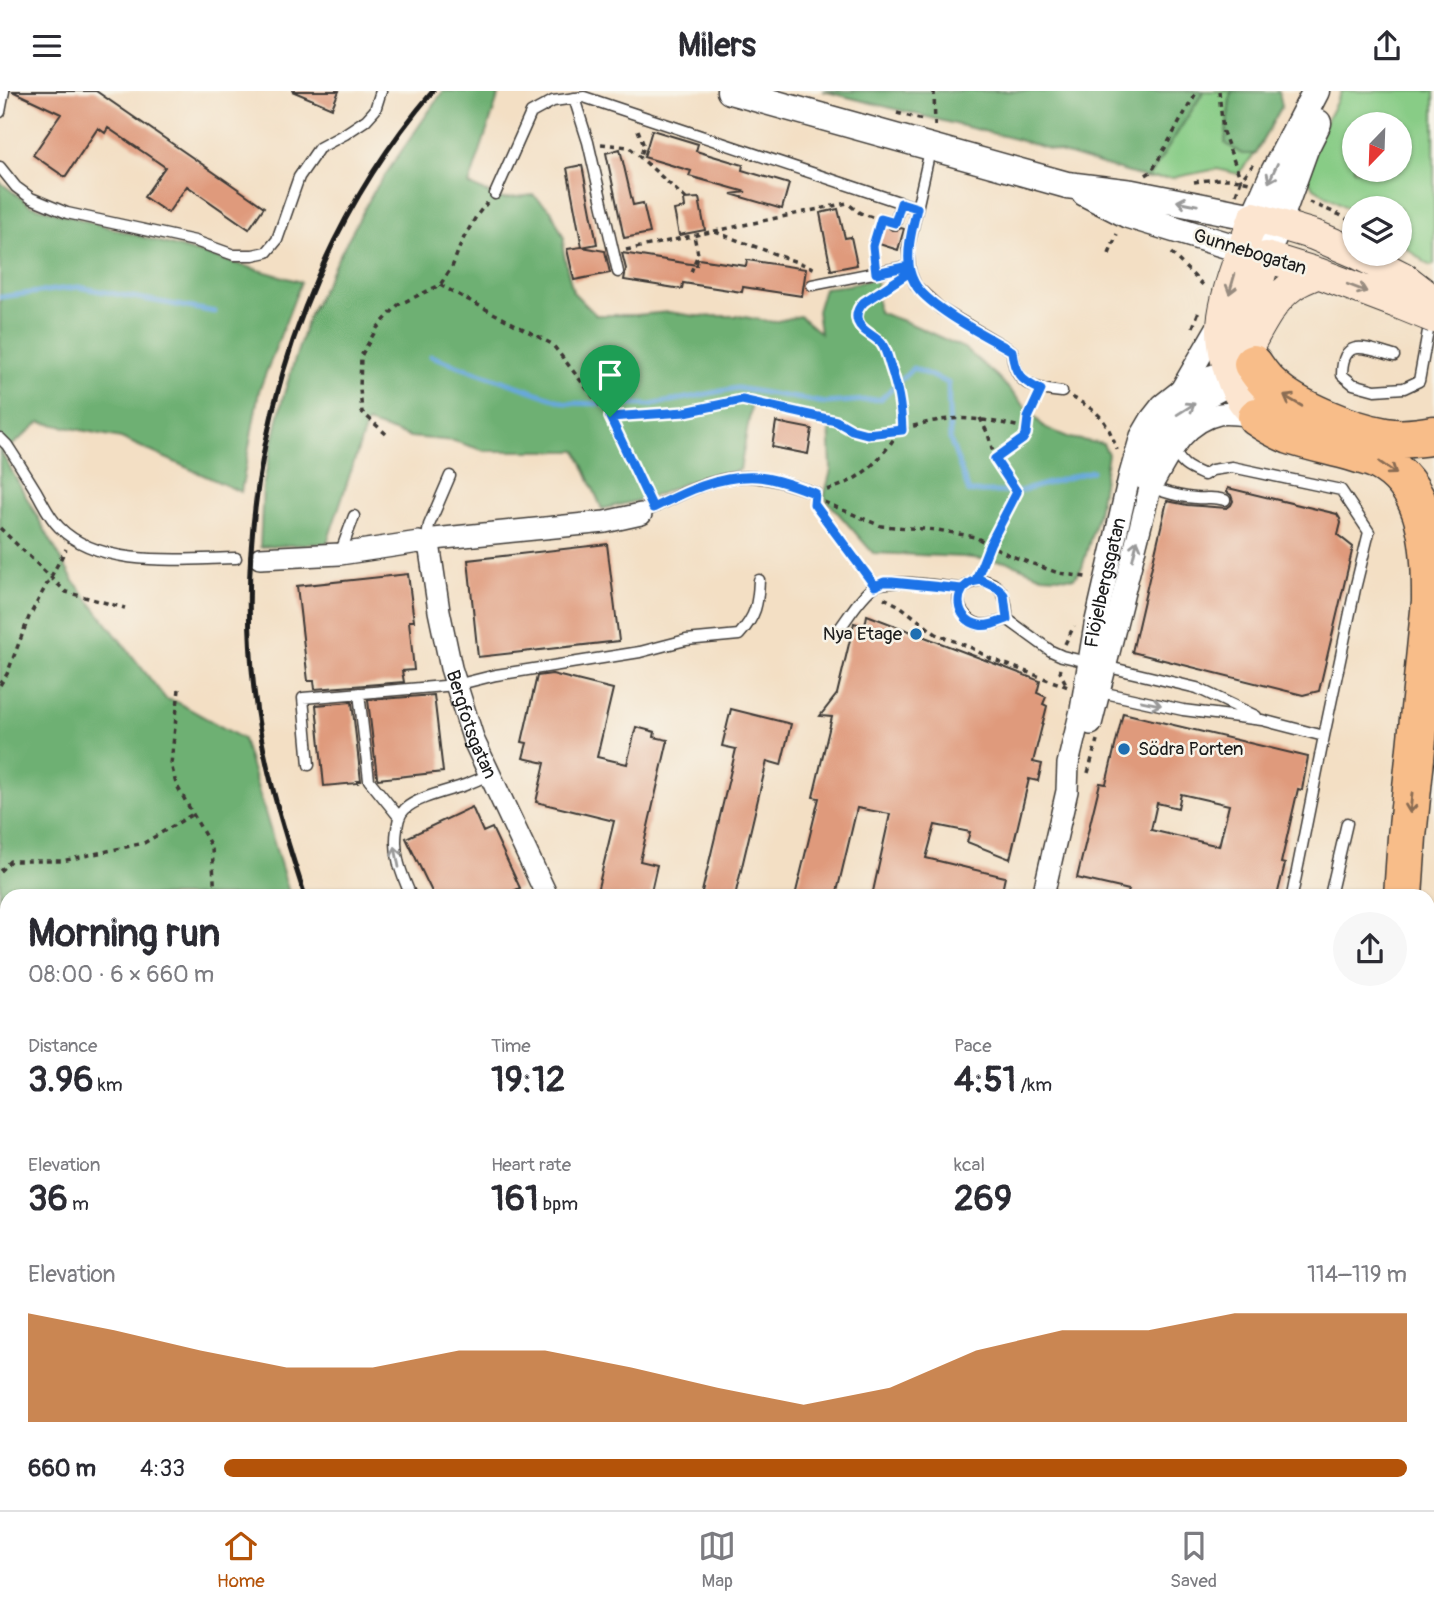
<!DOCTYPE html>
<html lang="en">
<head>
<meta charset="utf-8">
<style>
	:root { --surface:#fff; --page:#f7f7f7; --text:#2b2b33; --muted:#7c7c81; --line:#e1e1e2; --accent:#b45309 }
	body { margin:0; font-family:Pangolin,sans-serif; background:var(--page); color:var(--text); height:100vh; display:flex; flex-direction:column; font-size:26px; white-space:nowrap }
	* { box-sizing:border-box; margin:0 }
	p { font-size:23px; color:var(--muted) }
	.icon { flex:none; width:38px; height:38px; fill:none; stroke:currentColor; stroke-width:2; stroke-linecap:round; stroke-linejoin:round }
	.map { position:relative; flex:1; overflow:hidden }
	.drawer { position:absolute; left:0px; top:798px; width:1435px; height:621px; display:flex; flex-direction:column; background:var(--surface); border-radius:21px 21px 0 0; box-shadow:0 2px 5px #0004 }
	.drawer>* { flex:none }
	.needle { width:46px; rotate:203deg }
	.controls { position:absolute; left:1342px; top:21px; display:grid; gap:14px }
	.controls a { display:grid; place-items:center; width:70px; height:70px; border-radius:50%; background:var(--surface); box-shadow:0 2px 5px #0004; font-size:35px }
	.pin { position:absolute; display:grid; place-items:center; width:60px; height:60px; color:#fff; margin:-72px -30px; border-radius:50% 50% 50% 0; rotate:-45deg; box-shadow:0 0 7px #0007 }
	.pin .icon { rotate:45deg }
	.round { display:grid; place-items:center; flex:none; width:74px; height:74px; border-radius:37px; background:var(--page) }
	.summary { display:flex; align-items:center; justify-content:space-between; height:119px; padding:0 28px }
	h1 { font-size:38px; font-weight:700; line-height:52px }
	.metrics { display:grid; grid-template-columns:repeat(3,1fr); gap:10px; height:119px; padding:7px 28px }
	.metrics div { display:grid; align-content:center }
	.metrics b { font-size:35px; font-weight:700 }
	.metrics small { font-size:19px; font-weight:400 }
	.metrics p { font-size:19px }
	.chart { height:196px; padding:14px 28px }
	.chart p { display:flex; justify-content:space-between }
	.chart svg { width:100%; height:126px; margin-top:7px; fill:var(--accent); opacity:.7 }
	ul { padding:0 28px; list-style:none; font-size:23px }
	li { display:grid; grid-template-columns:112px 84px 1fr; align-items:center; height:52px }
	li i { height:18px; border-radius:9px; background:var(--accent) }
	header { display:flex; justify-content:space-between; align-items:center; height:91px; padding:0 28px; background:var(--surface); font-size:32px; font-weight:700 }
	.tab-bar { display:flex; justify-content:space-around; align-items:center; height:98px; border-top:2px solid var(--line); background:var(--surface); font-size:19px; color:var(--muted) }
	.tab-bar a { display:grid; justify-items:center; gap:4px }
	.tab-bar .on { color:var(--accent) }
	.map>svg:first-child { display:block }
	.green { fill:#88cc86; stroke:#527451; stroke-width:2; fill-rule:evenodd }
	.forest { fill:#6eb073; stroke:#456648; stroke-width:2 }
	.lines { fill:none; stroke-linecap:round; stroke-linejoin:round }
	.stream { stroke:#68a8db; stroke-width:5 }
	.building { fill:#df9a7b; fill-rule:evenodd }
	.service-casing { stroke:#3c3935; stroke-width:13 }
	.minor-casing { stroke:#3c3935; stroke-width:24 }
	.tertiary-casing { stroke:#3c3935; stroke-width:29 }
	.secondary-casing { stroke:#3c3935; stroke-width:32 }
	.motorway-casing { stroke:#3c3935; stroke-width:41 }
	.path { stroke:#3c3935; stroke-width:3.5; stroke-dasharray:5 5; stroke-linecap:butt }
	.service { stroke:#fff; stroke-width:10 }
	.minor { stroke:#fff; stroke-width:21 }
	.tertiary { stroke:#fff; stroke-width:26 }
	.secondary { stroke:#fce5d0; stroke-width:30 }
	.motorway { stroke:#f8bd89; stroke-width:38 }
	.rail { stroke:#1c1c1c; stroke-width:5 }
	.secondary-bridge-casing { stroke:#3c3935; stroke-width:32; stroke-linecap:butt }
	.secondary-bridge { stroke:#fce5d0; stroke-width:30 }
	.oneway { stroke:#999 }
	.oneway2 { stroke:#978b7f }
	.oneway3 { stroke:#8a6c52 }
	.route-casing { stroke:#fff; stroke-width:14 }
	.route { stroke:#1a73e8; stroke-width:9 }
	.poi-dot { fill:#1f6fb2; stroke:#f7f3e8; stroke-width:2.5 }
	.labels { text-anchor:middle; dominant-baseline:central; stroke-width:5; stroke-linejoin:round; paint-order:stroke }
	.street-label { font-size:19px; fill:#1c1c1c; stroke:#f7f3e8 }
	.poi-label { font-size:19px; fill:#1c1c1c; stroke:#f7f3e8; text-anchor:end }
</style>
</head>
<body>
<header><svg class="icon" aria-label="menu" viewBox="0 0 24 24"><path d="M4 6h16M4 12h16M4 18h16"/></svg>Milers<svg class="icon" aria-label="share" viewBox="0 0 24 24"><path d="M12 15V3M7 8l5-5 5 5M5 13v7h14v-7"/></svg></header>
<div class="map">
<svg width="1434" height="1419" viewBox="0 0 1434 1419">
	<rect width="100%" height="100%" fill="#f7f3e8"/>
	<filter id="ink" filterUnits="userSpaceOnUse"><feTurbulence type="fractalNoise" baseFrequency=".0143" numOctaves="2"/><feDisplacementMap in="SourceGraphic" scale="14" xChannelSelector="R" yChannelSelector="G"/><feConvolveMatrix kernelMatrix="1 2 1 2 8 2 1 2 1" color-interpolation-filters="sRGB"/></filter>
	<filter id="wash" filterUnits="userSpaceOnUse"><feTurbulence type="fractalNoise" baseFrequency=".00686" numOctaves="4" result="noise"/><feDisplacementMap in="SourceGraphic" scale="28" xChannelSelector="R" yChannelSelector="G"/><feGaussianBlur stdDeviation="1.57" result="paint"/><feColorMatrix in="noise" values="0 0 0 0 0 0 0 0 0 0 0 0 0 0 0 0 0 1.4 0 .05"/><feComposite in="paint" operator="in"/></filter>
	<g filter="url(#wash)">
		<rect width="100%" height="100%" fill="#f3dfc4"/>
		<path class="green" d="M1204,0H1231L1225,52L1242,63H1255L1238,83L1217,78L1172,87H1146L1153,80Z
			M1342,0H1434V174L1430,175L1400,152V117H1354V121L1314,97L1305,85L1312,57ZM1354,33H1400V79H1354Z"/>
		<path class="forest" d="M443,0H500L469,94L502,108L533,104L551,119L564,147L563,158L567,177L573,201L596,224H636L669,221L695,225H739L773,231L800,225L820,242L817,220L824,197L850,194L876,187L878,221L909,232L964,257L997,285L1044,336L1070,347L1103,353L1108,363L1098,422L1082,477L1074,487L1042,485L1008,471L963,466L873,462L824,406L831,379L829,327L752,312L740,379L688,391L649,407L602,418L577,360H485L454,350L410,346L367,332L327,452L260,456L263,395L283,306L308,227L338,167L374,100Z
			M823,0H1204L1153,80L1146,87L1019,49Z
			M1231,0L1279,1L1282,15L1255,63H1242L1225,52Z
			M0,91L30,114L301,191L259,300L241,401L121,347L40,331L2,363L73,489L166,608L177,611L243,648L290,805H7V1412H171L166,1419H0Z
			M340,1412H491L494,1419H343Z"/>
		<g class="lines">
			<path class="stream" d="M0,206L78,196L215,221
				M431,265L566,312L651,314L737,297L825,312L881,308L913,277L948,292L950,348L969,401H1017L1092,380"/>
		</g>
		<g id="blocks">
			<path class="building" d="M12,0H96L264,116L249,138L187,95L168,122L144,106L165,76L108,37L105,42L98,37L65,86L33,64L61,23Z
				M292,0H339L332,17Z
				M652,39L698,53L696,60L743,74L742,79L789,93L782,118L731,103L746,101L689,85L691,80L644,66Z
				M620,58L633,114L643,112L650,142L624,147L606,62Z
				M582,74L597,153L582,156L605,160L610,182L574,189L567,158L582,156L567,77Z
				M699,107L705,139L679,144L674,119L685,117L684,108Z
				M838,118L845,147L851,146L857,174L831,179L820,122Z
				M883,131L887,132L889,137L892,139H897L901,137L904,138L898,159L876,152Z
				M622,162L697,174L698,168L746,175L747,169L806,178L802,205L743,196L742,201L683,192L682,198L624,189L626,178Z
				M776,331L812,338L808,363L772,356Z
				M1228,397L1337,423L1340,428L1341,432L1338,444L1353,456L1319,600L1303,604L1132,561L1167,410L1187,414L1227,417L1231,414L1233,410L1231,404L1227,401Z
				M607,453L619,550L478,566L468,469Z
				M408,483L414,530H409L414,579L402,580L404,591L315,598L314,590H308L297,495Z
				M867,524L1040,590L1037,602L1046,606L1043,613L1047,615L1033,671L1042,673L1038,690L1029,688L1010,768L967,751L970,741L935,734L926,767L1005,786L1001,805H872L890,723L857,717L836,805H795L819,707L813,706L832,626L820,625L837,603L854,532L865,535Z
				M552,583L613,598L597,666L627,673L636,636L655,641L654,646L668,649L640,770L657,774L650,805H596L614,730L536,711L545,672L523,667L527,652L522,651L537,585Z
				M434,604L443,681L378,688L377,686L368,609Z
				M352,611L361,690H357L358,692L324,695L316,614Z
				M731,618L791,633L781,674L767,670L735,805H701L736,658L722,655Z
				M1123,622L1308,666L1302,699L1298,698L1281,772L1285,773L1277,805H1127L1129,799L1077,787L1100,692L1106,693ZM1181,703L1229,714L1219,755L1151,739L1157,712L1178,717Z
				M472,716L483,741L492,737L520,797L511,801L513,805H434L406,747Z"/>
		</g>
	</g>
	<g filter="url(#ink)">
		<use href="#blocks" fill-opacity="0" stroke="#3c3935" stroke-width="2"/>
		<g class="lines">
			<g class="service-casing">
				<path id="service" d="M574,7L588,51L618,181
					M0,21L4,0
					M931,55L908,158L910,181L916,195L941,218L1012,260C1014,293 1032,298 1062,301
					M0,76L16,96L31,107L67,122L195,150L234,164H253L267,161L277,149L299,86L319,57L345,43L366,29L375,19L381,0
					M495,103L531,22L553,10L584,6L917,117
					M895,132L901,112
					M812,194L909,175
					M1394,265C1368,258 1342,244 1342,284L1353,293L1375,299L1404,297L1419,290L1430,229
					M0,347L7,354C17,369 26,384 36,400C43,412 49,426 59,436C100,478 183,468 236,467
					M1174,357C1180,374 1188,377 1204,384
					M1129,387C1147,396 1176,406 1196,407C1209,408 1210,405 1225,409
					M641,423C678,405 719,380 761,387C779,389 798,396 815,402
					M426,453L429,434L450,385
					M340,463L354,425
					M1007,528C993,533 979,539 967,526C939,497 990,472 1004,506C1007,513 1007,521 1007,528L1051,560L1062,565L1197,597L1256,625
					M840,537C849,525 862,503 875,495C889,487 945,495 963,498
					M1096,600L1183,619L1262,629L1324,645L1355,498L1369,441L1341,399L1232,376L1212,379L1204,384
					M359,602L369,689L399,726
					M309,674L303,607L456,594L496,584L640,561L686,549L739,544C756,525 758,513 759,489
					M411,805C401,782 393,763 397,738C398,730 399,724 405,718C418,706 448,700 465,694C473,691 482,687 490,683
					M1292,805L1324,645
					M1330,805L1347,732
					M653,1419L654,1412
					M1197,1419L1198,1412
					M1422,1419L1423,1412"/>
			</g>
			<g class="minor-casing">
				<g id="minor">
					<path d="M1182,297L1222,228"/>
					<path d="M1153,392C1169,364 1183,331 1219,323C1231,321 1244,324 1257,326"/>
					<path id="s1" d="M426,453L430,459L439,520L451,577L474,650L547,805"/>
					<path d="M260,467L340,463L419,451L426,453L434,448L605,431L641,423"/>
					<path d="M1091,633L1150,397C1150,352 1157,330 1200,309C1215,302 1228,296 1241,284"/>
					<path id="s2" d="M1043,805L1067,700L1068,673L1081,619L1095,534L1129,387L1141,345L1151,328L1162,314L1181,299L1204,287L1241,276"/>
					<path d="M895,1419L896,1412"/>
				</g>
			</g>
			<g class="tertiary-casing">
				<path id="tertiary" d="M730,0L1067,94L1132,102L1254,126L1273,83L1316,0
					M1085,102L1128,124L1266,166L1305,58L1318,32"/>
			</g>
			<g class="secondary-casing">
				<path id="secondary" d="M1358,163L1403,186
					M1252,249C1263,229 1274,208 1292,195C1300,189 1310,186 1318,182
					M1253,273L1246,240L1250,219L1266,166L1318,182L1397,212
					M1257,326C1252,321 1246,315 1242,309C1228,288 1219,250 1223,225C1228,192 1243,158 1254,126L1314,144L1354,161"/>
			</g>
			<g class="motorway-casing">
				<path id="motorway" d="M1253,273C1258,280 1263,288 1270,294C1294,318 1351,340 1385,346C1401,349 1418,347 1434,344
					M1257,326C1267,333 1278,339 1290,344C1310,351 1332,355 1353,361C1361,364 1371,366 1379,370C1430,396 1431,460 1431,510L1407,746L1403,805
					M1428,892L1434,870
					M1428,935L1434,921
					M1277,1419L1278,1412
					M1314,1419L1315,1412"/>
			</g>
			<path class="path" d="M934,0L935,36
				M1219,0L1223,41L1241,89
				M897,22L923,29
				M638,39L644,55L640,67
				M601,53L629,56L686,108
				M1146,84L1152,80L1197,0
				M1194,91C1212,88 1231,86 1249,91
				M1236,103L1241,89L1253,74
				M1309,111L1340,124L1354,132
				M715,141L816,178
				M626,159L847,112L860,122L881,129
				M1171,162L1205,196
				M1109,163L1117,143
				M874,169L873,155L880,129
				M691,181L698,163L694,145
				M440,194L552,253L609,326L648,407
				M1193,236L1199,220
				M1072,306C1100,322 1106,327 1117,359
				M609,326L685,321L742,309L836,330L852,339L867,343L902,339C901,315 898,298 890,275C888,268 886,260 882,254C874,242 854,239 858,221C860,208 881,200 891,194
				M980,327L988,343L995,368L1017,401L990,453L982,476
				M386,343L362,321L360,298L361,265L377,237L398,214L440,194L452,176L462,150L477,124L487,112
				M995,368L1023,348L1026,343L1028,327L1036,310
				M827,399C852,392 869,380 885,360C890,354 896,343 902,339C906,336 914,335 918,334C957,322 988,329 1026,337
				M824,411L881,435L938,439L975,446L1009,464L1058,482L1086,486
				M815,414L867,484
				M0,437L66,501L125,517
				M884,507L900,515L936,543L972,557L989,567L1068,596
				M1065,553L1074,535
				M1061,578L1060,581L1066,593
				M0,594L7,583L29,526L66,458
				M179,598L171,673L176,693L212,757L215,805
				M1088,682L1097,649
				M0,780L10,770H62L144,752L193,723
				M0,1066L7,1073
				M0,1314L7,1301
				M0,1402L7,1406
				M19,1419L20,1412
				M106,1419L111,1412"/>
			<use href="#service" class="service"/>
			<use href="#minor" class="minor"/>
			<use href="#tertiary" class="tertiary"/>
			<use href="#secondary" class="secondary"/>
			<use href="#motorway" class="motorway"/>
			<path class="rail" d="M305,805C283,738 262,670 254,599C231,388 295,162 433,0
				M514,1412L516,1419
				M1387,1419V1412"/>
			<g class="secondary-bridge-casing">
				<path id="secondary-bridge" d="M1403,186L1434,210
					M1397,212L1434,227"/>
			</g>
			<use href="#secondary-bridge" class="secondary-bridge"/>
		</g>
		<defs><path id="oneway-shaft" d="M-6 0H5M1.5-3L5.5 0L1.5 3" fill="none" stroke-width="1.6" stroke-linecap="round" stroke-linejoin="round" transform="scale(1.75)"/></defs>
		<g class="oneway">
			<use href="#oneway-shaft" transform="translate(1273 82) rotate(115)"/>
			<use href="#oneway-shaft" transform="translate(1187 112) rotate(-169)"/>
			<use href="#oneway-shaft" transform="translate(1186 318) rotate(-32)"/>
			<use href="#oneway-shaft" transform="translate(1135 459) rotate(-76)"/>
			<use href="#oneway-shaft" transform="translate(1151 612) rotate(12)"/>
			<use href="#oneway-shaft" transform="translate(397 766) rotate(-101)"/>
		</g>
		<g class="oneway2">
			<use href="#oneway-shaft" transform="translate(1232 193) rotate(106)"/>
			<use href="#oneway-shaft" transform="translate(1357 197) rotate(21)"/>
		</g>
		<g class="oneway3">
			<use href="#oneway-shaft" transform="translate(1293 310) rotate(-150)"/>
			<use href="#oneway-shaft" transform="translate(1388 377) rotate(35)"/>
			<use href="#oneway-shaft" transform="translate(1411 712) rotate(96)"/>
		</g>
	</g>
	<g class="lines" filter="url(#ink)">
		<g class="route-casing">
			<path id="route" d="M610,326L653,417C685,401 719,384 757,386C776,387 796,396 815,402L814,413L875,495L884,491H892L962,498L971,491L981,489L998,497L1004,504L1007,528C998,531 989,536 979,534C955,529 951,497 976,489L990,453L1017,401L995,368L1023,348L1026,343L1028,327L1041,299C1021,290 1014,282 1012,260C986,245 934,219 917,196C913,190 910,182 909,175L876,182L873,155L881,128L895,132L901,112L917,117C912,139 906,159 910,181L864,211C859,216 855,223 858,231C862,241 876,245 882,253C886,259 888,267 890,274C898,298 901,313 902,339L867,343L852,339L836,330L742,309L685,321L610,326"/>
		</g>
		<use href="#route" class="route"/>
	</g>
	<g class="poi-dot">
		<circle cx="916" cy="543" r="7"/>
		<circle cx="1124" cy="658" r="7"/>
	</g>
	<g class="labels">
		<g class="street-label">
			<text transform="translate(1250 161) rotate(17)">Gunnebogatan</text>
			<text stroke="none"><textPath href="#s2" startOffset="320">Flöjelbergsgatan</textPath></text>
			<text stroke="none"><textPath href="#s1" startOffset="187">Bergfotsgatan</textPath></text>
		</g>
		<g class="poi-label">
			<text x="902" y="543">Nya Etage</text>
			<text x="1138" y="658" text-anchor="start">Södra Porten</text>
		</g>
	</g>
</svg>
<div class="controls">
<a><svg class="needle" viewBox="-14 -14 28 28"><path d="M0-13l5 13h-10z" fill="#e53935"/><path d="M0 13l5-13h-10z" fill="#7c7c81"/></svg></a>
<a><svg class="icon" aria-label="layers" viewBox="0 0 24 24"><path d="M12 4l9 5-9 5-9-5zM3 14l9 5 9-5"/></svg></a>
</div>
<div class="pin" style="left:610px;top:326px;background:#1e9e55"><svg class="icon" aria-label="arrive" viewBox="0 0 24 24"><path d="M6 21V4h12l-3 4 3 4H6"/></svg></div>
<section class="drawer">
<div class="summary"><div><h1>Morning run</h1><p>08:00 · 6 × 660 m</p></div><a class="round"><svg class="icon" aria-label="share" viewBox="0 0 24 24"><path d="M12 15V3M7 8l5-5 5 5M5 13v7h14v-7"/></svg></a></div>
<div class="metrics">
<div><p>Distance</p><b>3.96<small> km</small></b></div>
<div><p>Time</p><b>19:12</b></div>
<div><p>Pace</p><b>4:51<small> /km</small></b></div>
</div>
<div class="metrics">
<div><p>Elevation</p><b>36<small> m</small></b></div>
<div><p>Heart rate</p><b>161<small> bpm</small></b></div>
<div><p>kcal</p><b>269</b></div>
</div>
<div class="chart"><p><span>Elevation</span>114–119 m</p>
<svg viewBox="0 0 160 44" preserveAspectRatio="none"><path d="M0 44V6L10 12L20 19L30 25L40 25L50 19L60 19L70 25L80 32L90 38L100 32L110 19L120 12L130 12L140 6L150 6L160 6V44z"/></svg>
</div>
<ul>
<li><b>660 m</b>4:33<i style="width:100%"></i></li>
</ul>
</section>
</div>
<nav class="tab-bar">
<a class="on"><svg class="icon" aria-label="home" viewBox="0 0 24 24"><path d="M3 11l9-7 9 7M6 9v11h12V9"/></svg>Home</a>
<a><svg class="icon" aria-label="map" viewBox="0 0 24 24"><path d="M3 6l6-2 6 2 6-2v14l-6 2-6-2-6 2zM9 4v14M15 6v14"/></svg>Map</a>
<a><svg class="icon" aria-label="saved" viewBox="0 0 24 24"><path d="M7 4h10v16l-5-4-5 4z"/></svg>Saved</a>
</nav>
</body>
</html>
